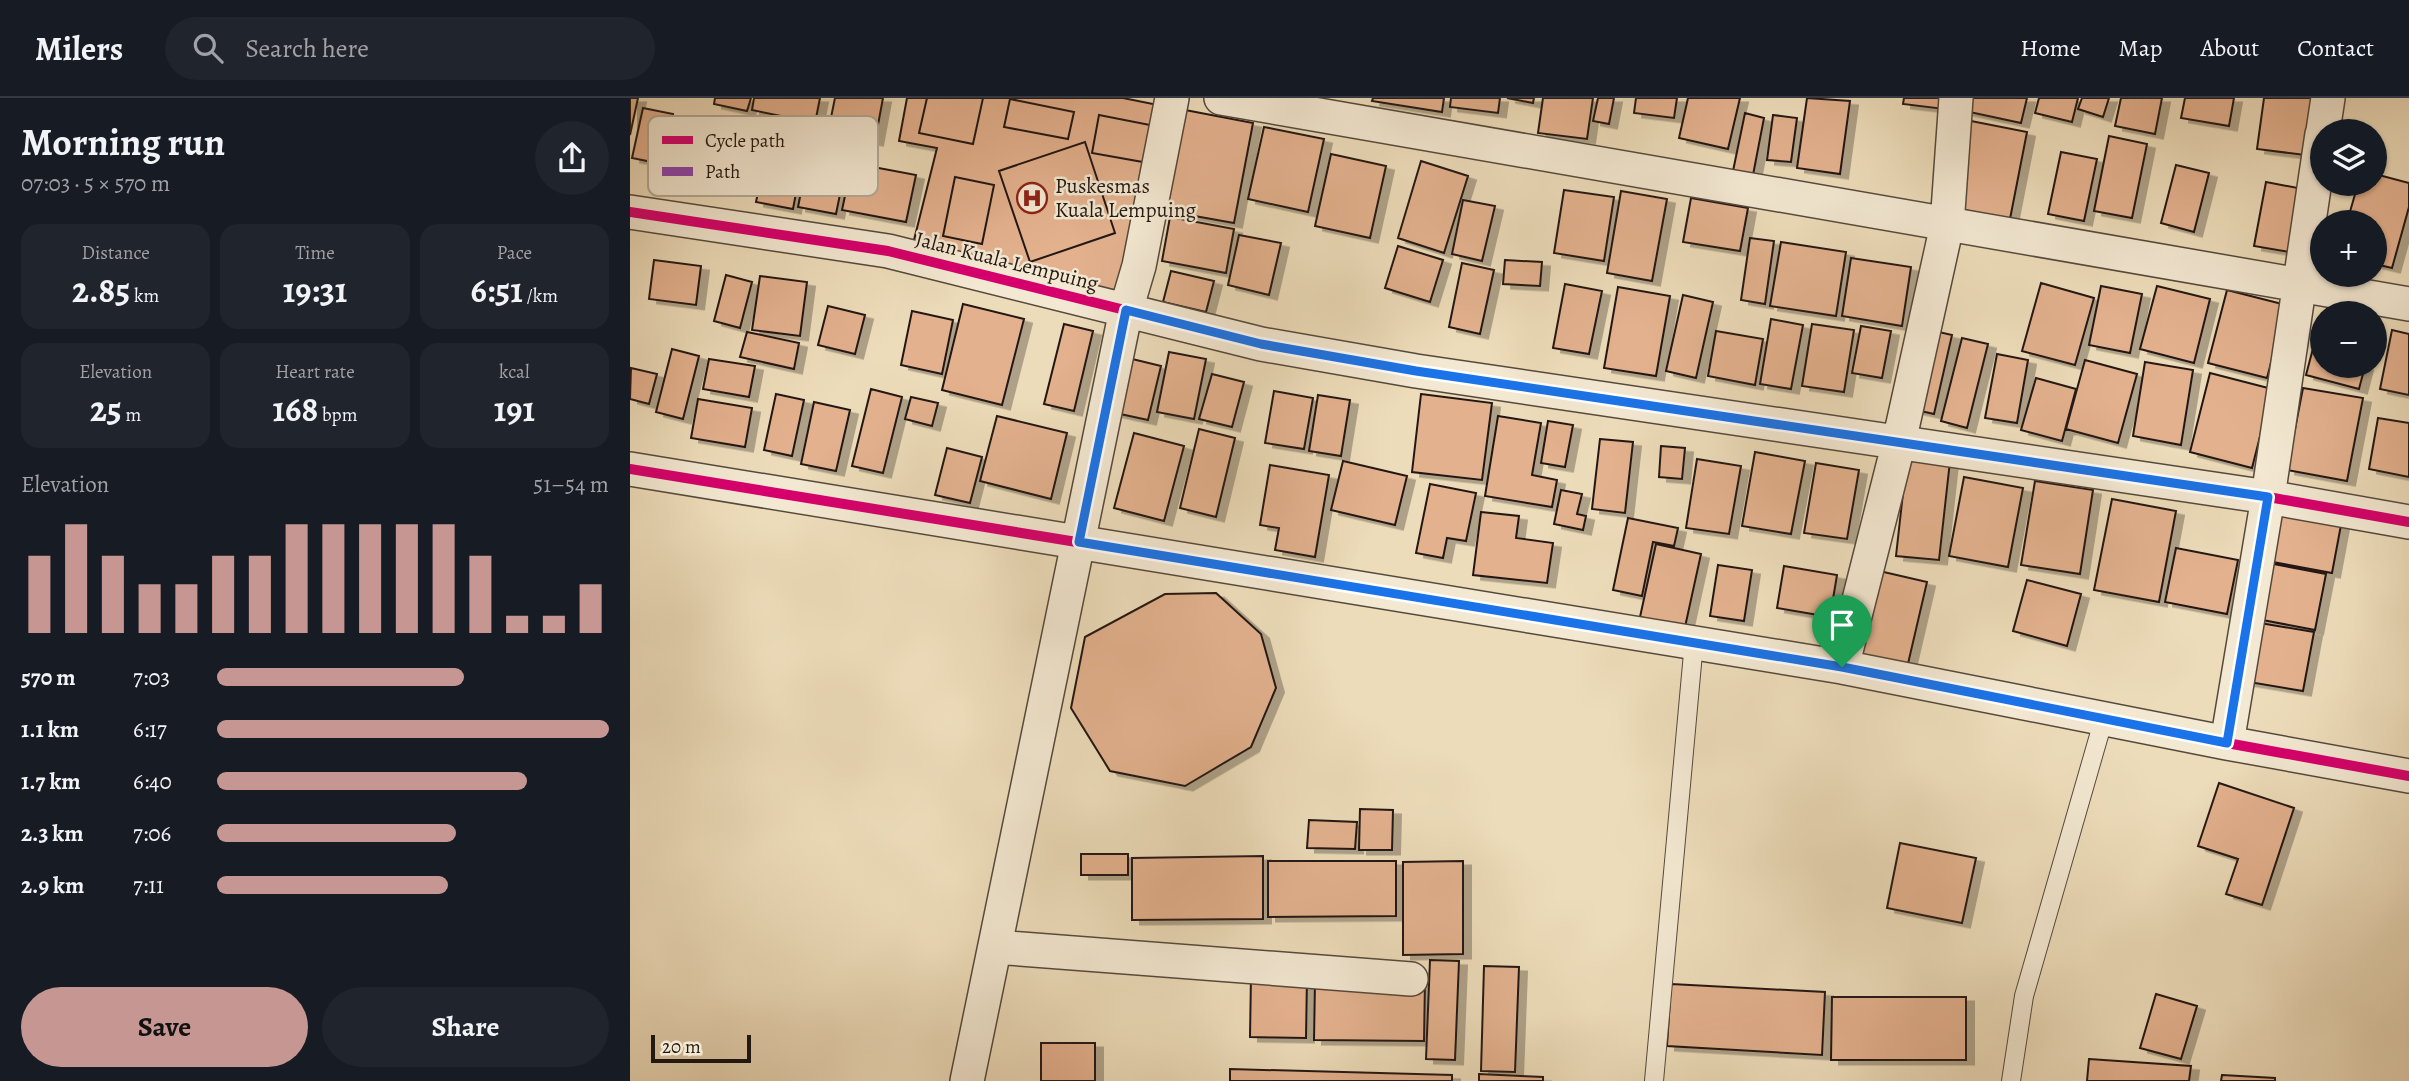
<!DOCTYPE html>
<html lang="en">
<head>
<meta charset="utf-8">
<style>
	:root { --surface:#171b24; --page:#20242c; --text:#f1f3f6; --muted:#9ea1a6; --line:#363941; --accent:#c59692 }
	body { margin:0; font-family:Alegreya,serif; background:var(--page); color:var(--text); height:100vh; display:flex; flex-direction:column; font-size:26px; white-space:nowrap }
	* { box-sizing:border-box; margin:0 }
	p { font-size:23px; color:var(--muted) }
	.icon { flex:none; width:38px; height:38px; fill:none; stroke:currentColor; stroke-width:2; stroke-linecap:round; stroke-linejoin:round }
	.map { position:relative; flex:1; overflow:hidden }
	.details { display:flex; flex-direction:column; background:var(--surface); width:630px }
	.details>* { flex:none }
	.tools { position:absolute; left:1680px; top:21px; display:grid; gap:14px }
	.tools a { display:grid; place-items:center; width:77px; height:77px; border-radius:50%; background:var(--surface); box-shadow:0 2px 5px #0004; font-size:35px }
	.scale { position:absolute; left:21px; bottom:18px; width:100px; box-sizing:border-box; padding-left:7px; border:4px solid #241812; border-top:0; font-size:19px; line-height:24px; white-space:nowrap; color:#241812; -webkit-text-stroke:5px #f3e8d2; paint-order:stroke }
	.pin { position:absolute; display:grid; place-items:center; width:60px; height:60px; color:#fff; margin:-72px -30px; border-radius:50% 50% 50% 0; rotate:-45deg; box-shadow:0 0 7px #0007 }
	.pin .icon { rotate:45deg }
	.round { display:grid; place-items:center; flex:none; width:74px; height:74px; border-radius:37px; background:var(--page) }
	.overview { display:flex; align-items:center; justify-content:space-between; height:119px; padding:0 21px }
	h1 { font-size:38px; font-weight:600; line-height:52px }
	.figures { display:grid; grid-template-columns:repeat(3,1fr); gap:10px; height:119px; padding:7px 21px }
	.figures div { display:grid; align-content:center; border-radius:18px; background:var(--page); text-align:center }
	.figures b { font-size:35px; font-weight:600 }
	.figures small { font-size:19px; font-weight:400 }
	.figures p { font-size:19px }
	.chart { height:196px; padding:14px 21px }
	.chart p { display:flex; justify-content:space-between }
	.chart svg { width:100%; height:126px; margin-top:7px; stroke:var(--accent); stroke-width:6 }
	.action { display:flex; gap:14px; margin-top:auto; padding:14px 21px }
	.action a { flex:1; height:80px; border-radius:42px; background:var(--accent); color:#111; font-size:28px; font-weight:600; line-height:80px; text-align:center }
	.action a+a { background:var(--page); color:var(--text) }
	ul { padding:0 21px; list-style:none; font-size:23px }
	li { display:grid; grid-template-columns:112px 84px 1fr; align-items:center; height:52px }
	li i { height:18px; border-radius:9px; background:var(--accent) }
	header { display:flex; align-items:center; gap:42px; box-sizing:border-box; height:98px; padding:0 35px; background:var(--surface); border-bottom:2px solid var(--line) }
	header strong { font-size:33px }
	nav { display:flex; gap:38px; margin-inline-start:auto; font-size:24px }
	.search { width:490px; height:63px; background:var(--page); display:flex; align-items:center; gap:18px; box-sizing:border-box; padding:0 24px; border-radius:38px; color:var(--muted); font-size:26px }
	main { display:flex; flex:1; min-height:0 }
	.map>svg:first-child { display:block }
	.building { fill:#e3b18e; stroke:#241812; stroke-width:2; filter:url(#shadow) }
	.lines { fill:none; stroke-linecap:round; stroke-linejoin:round }
	.service-casing { stroke:#56493c; stroke-width:20 }
	.minor-casing { stroke:#56493c; stroke-width:36 }
	.service { stroke:#f3e8d2; stroke-width:18 }
	.minor { stroke:#f3e8d2; stroke-width:33 }
	.quiet { stroke:#8e44ad; stroke-width:9; stroke-dasharray:18 9; stroke-linecap:butt }
	.cycleway-casing { stroke:#f3e8d2; stroke-width:15 }
	.cycleway { stroke:#d6006c; stroke-width:10 }
	.route-casing { stroke:#fff; stroke-width:14 }
	.route { stroke:#1a73e8; stroke-width:9 }
	.labels { text-anchor:middle; dominant-baseline:central; stroke-width:5; stroke-linejoin:round; paint-order:stroke }
	.poi-label { font-size:21px; fill:#241812; stroke:#f3e8d2; text-anchor:start }
	.street-label { font-size:21px; fill:#241812; stroke:#f3e8d2 }
	.key { fill:#f3e8d2; stroke:#b5aa98; stroke-width:2 }
	.key-label { font-size:19px; fill:#241812 }
</style>
</head>
<body>
<header>
<strong>Milers</strong>
<div class="search"><svg class="icon" aria-label="search" viewBox="0 0 24 24"><circle cx="10" cy="10" r="6"/><path d="M15 15l6 6"/></svg>Search here</div>
<nav><a>Home</a><a>Map</a><a>About</a><a>Contact</a></nav>
</header>
<main>
<section class="details">
<div class="overview"><div><h1>Morning run</h1><p>07:03 · 5 × 570 m</p></div><a class="round"><svg class="icon" aria-label="share" viewBox="0 0 24 24"><path d="M12 15V3M7 8l5-5 5 5M5 13v7h14v-7"/></svg></a></div>
<div class="figures">
<div><p>Distance</p><b>2.85<small> km</small></b></div>
<div><p>Time</p><b>19:31</b></div>
<div><p>Pace</p><b>6:51<small> /km</small></b></div>
</div>
<div class="figures">
<div><p>Elevation</p><b>25<small> m</small></b></div>
<div><p>Heart rate</p><b>168<small> bpm</small></b></div>
<div><p>kcal</p><b>191</b></div>
</div>
<div class="chart"><p><span>Elevation</span>51–54 m</p>
<svg viewBox="0 0 160 44" preserveAspectRatio="none"><path d="M5 44V17M15 44V6M25 44V17M35 44V27M45 44V27M55 44V17M65 44V17M75 44V6M85 44V6M95 44V6M105 44V6M115 44V6M125 44V17M135 44V38M145 44V38M155 44V27"/></svg>
</div>
<ul>
<li><b>570 m</b>7:03<i style="width:63%"></i></li>
<li><b>1.1 km</b>6:17<i style="width:100%"></i></li>
<li><b>1.7 km</b>6:40<i style="width:79%"></i></li>
<li><b>2.3 km</b>7:06<i style="width:61%"></i></li>
<li><b>2.9 km</b>7:11<i style="width:59%"></i></li>
</ul>
<div class="action"><a>Save</a><a>Share</a></div>
</section>
<div class="map">
<svg width="1779" height="983" viewBox="0 0 1779 983">
	<defs>
		<filter id="shadow"><feDropShadow dx="8" dy="4.5" stdDeviation="0" flood-color="#0004"/></filter>
	</defs>
	<rect width="100%" height="100%" fill="#eddcba"/>
	<filter id="stains"><feTurbulence type="fractalNoise" baseFrequency=".00286" numOctaves="4"/><feColorMatrix values="0 0 0 0 .2 0 0 0 0 .09 0 0 0 0 .02 0 0 0 .5 -.17"/></filter>
	<radialGradient id="worn" r=".72"><stop offset=".6" stop-color="#630" stop-opacity="0"/><stop offset="1" stop-color="#630" stop-opacity=".3"/></radialGradient>
	<path class="building" d="M0,0H8L0,37Z
		M85,0H121L117,13L84,6Z
		M124,0H190L185,25L122,12Z
		M205,0H253L245,43L198,34Z
		M277,0H493L533,8L488,195L282,150L307,50L269,43Z
		M297,0H353L343,46L289,35Z
		M743,0H814L812,14L742,3Z
		M821,0H870L868,15L820,9Z
		M877,0H904L903,5Z
		M913,0H963L957,41L908,35Z
		M968,0H984L979,26L963,23Z
		M1006,0H1047L1044,20L1004,15Z
		M1058,0H1110L1098,51L1049,40Z
		M1177,0L1220,3L1210,76L1167,70Z
		M1274,0H1315L1314,11L1273,6Z
		M1338,0H1397L1391,25L1335,13Z
		M1409,0H1448L1442,24L1405,15Z
		M1452,0H1479L1473,19L1448,11Z
		M1491,0H1532L1525,36L1485,28Z
		M1555,0H1604L1599,28L1551,20Z
		M1634,0H1683L1675,57L1627,51Z
		M380,1L444,14L438,41L374,29Z
		M13,10L43,16L32,66L2,60Z
		M550,11L623,25L604,125L531,112Z
		M1115,15L1134,20L1123,77L1103,73Z
		M469,17L520,27L513,64L462,55Z
		M1143,17L1167,20L1161,64L1137,62Z
		M1341,23L1397,34L1380,121L1324,110Z
		M634,29L694,41L678,114L618,101Z
		M1479,38L1517,46L1502,120L1464,113Z
		M455,44L485,135L400,164L369,73Z
		M179,54L217,62L206,116L168,109Z
		M1431,54L1467,61L1454,123L1418,116Z
		M701,56L756,68L740,140L685,128Z
		M135,61L171,69L163,111L126,104Z
		M791,63L838,78L814,155L768,140Z
		M222,65L286,77L276,124L212,112Z
		M1546,67L1579,75L1564,134L1531,125Z
		M1745,76L1779,85V109L1762,170L1745,166V124H1717L1728,86H1745Z
		M325,79L364,87L352,146L313,138Z
		M1636,84L1673,91L1660,154L1624,148Z
		M934,92L984,99L974,163L924,155Z
		M991,93L1037,101L1022,183L977,175Z
		M1061,100L1118,110L1110,153L1053,144Z
		M833,102L865,108L852,163L822,156Z
		M540,119L604,131L596,175L532,163Z
		M609,137L651,145L639,197L598,187Z
		M1120,140L1144,143L1135,206L1111,202Z
		M1151,144L1216,154L1206,218L1140,208Z
		M768,148L813,162L800,204L755,190Z
		M1221,160L1281,169L1272,228L1212,218Z
		M24,162L71,168L66,207L19,201Z
		M875,162L912,164L910,188L873,186Z
		M832,165L864,172L850,236L819,229Z
		M541,173L584,183L576,214L533,204Z
		M96,177L122,184L110,230L84,223Z
		M130,178L177,184L170,238L122,232Z
		M1411,185L1464,200L1445,267L1392,253Z
		M935,186L972,193L959,256L923,250Z
		M1471,188L1512,196L1500,255L1459,247Z
		M1527,188L1580,201L1564,265L1510,251Z
		M988,189L1040,198L1026,278L974,270Z
		M1597,192L1656,207L1637,280L1578,265Z
		M1053,197L1083,204L1066,280L1036,273Z
		M333,206L394,221L372,307L312,292Z
		M198,208L235,217L225,256L188,247Z
		M282,213L323,222L312,276L271,267Z
		M1691,220L1692,268H1735L1729,291L1676,277Z
		M1141,221L1173,227L1161,291L1130,286Z
		M434,226L463,233L444,313L414,306Z
		M1182,226L1224,232L1214,294L1172,288Z
		M1231,228L1261,233L1252,280L1222,275Z
		M1300,232L1322,237L1304,316L1282,311Z
		M1762,232L1779,236V297L1750,291Z
		M1086,233L1133,241L1125,287L1078,278Z
		M117,234L169,245L164,271L110,259Z
		M1332,240L1358,246L1337,330L1311,323Z
		M42,251L69,258L53,321L26,314Z
		M539,254L576,261L564,321L527,314Z
		M1367,256L1398,262L1387,325L1355,320Z
		M494,259L531,268L518,322L481,314Z
		M79,261L125,268L119,299L73,291Z
		M1455,262L1507,276L1488,345L1436,331Z
		M1515,264L1563,272L1551,347L1503,338Z
		M1,270L27,276L19,306L0,301Z
		M1580,275L1642,291L1622,370L1560,354Z
		M582,276L614,284L602,329L569,321Z
		M1406,280L1446,291L1432,343L1391,332Z
		M1673,290L1733,300L1717,383L1657,372Z
		M241,291L272,299L253,375L222,368Z
		M644,293L683,300L674,351L635,345Z
		M146,296L174,302L162,358L134,352Z
		M791,296L862,305L852,382L782,374Z
		M688,297L720,302L711,358L679,353Z
		M281,299L308,305L302,328L275,321Z
		M68,301L122,310L115,349L61,340Z
		M184,304L220,312L206,373L171,366Z
		M367,318L437,335L421,401L350,383Z
		M868,318L911,325L902,377L927,382L922,409L855,398Z
		M1748,320L1779,325V379L1739,371Z
		M918,323L943,327L935,369L911,365Z
		M569,331L605,340L586,419L550,410Z
		M504,335L554,348L534,423L484,410Z
		M970,341L1003,344L995,415L962,411Z
		M1031,348L1055,350L1052,381L1029,379Z
		M317,350L352,359L340,405L305,397Z
		M1125,354L1175,363L1161,436L1112,428Z
		M1277,359L1320,363L1309,462L1266,458Z
		M1067,361L1111,368L1099,436L1056,430Z
		M713,363L777,378L765,427L701,412Z
		M1186,365L1229,372L1217,441L1174,435Z
		M640,367L699,377L685,459L645,452L649,430L630,427Z
		M1334,379L1393,390L1378,469L1319,458Z
		M1405,383L1463,392L1450,476L1391,467Z
		M800,386L846,395L836,443L817,440L813,460L786,455Z
		M931,392L952,396L947,416L956,418L953,432L924,426Z
		M1482,401L1546,413L1529,504L1464,492Z
		M851,414L889,418L886,440L923,445L917,485L843,477Z
		M1642,414L1711,427L1702,475L1632,462Z
		M998,420L1048,430L1044,448L1023,444L1012,498L983,492Z
		M1026,446L1071,456L1055,529L1010,519Z
		M1546,450L1608,462L1597,516L1535,504Z
		M1633,464L1696,476L1685,532L1622,520Z
		M1088,467L1122,472L1114,523L1080,518Z
		M1154,468L1207,477L1200,519L1147,510Z
		M1245,472L1297,484L1277,570L1225,558Z
		M1397,482L1451,496L1437,548L1383,533Z
		M586,495L631,536L646,590L621,649L555,688L480,673L441,610L455,539L535,496Z
		M1624,524L1684,534L1673,593L1613,583Z
		M1589,685L1664,710L1632,807L1596,796L1608,761L1568,748Z
		M730,711L763,712L762,752H729Z
		M679,722L727,724L725,751L677,750Z
		M1270,745L1346,760L1332,825L1257,810Z
		M451,756H498V777H451Z
		M633,758V821L502,822V760Z
		M638,763H766V818L638,819Z
		M833,763V856L773,857V764Z
		M800,862L829,863L825,962L796,961Z
		M854,868L889,869L885,974L851,973Z
		M621,878L677,879L676,940L620,939Z
		M685,883H795L794,943L684,942Z
		M1041,886L1195,894L1192,957L1037,948Z
		M1526,896L1567,908L1551,961L1510,950Z
		M1202,899H1336V962H1201Z
		M411,945H465V983H411Z
		M1459,961L1561,968L1559,983H1457Z
		M600,971L822,977V983H600Z
		M849,976L913,979V983H849Z
		M1592,977L1645,980V983H1591Z"/>
	<g class="lines">
		<g class="service-casing">
			<path id="service" d="M1024,983L1064,544
				M1381,983L1394,898L1474,620"/>
		</g>
		<g class="minor-casing">
			<path id="minor" d="M591,0L1779,206
				M1693,33L1698,0
				M0,114L258,153L631,246L786,273L1638,399L1779,424
				M0,371L1212,569L1597,645L1779,678
				M1212,569L1269,344L1317,127L1326,0
				M1597,645L1638,399L1692,36
				M365,849L781,881
				M337,983L496,212L509,168L542,0"/>
		</g>
		<use href="#service" class="service"/>
		<use href="#minor" class="minor"/>
		<path class="quiet" d="M1597,645L1638,399"/>
		<g class="cycleway-casing">
			<path id="cycleway" d="M0,114L258,153L631,246L786,273L1638,399L1779,424
				M0,371L1212,569L1597,645L1779,678"/>
		</g>
		<use href="#cycleway" class="cycleway"/>
	</g>
	<g class="lines">
		<g class="route-casing">
			<path id="route" d="M496,212L631,246L786,273L1638,399L1597,645L1212,569L449,444Z"/>
		</g>
		<use href="#route" class="route"/>
	</g>
	<defs>
		<g id="hospital-ring" transform="scale(1.575)"><circle r="9.5" fill="#f3e8d2" stroke="#8f2418" stroke-width="1.5"/><path d="M-5-5h3v3.5h4V-5h3V5h-3V1.5h-4V5h-3Z" fill="#8f2418"/></g>
	</defs>
	<g fill-rule="evenodd">
		<use href="#hospital-ring" x="402" y="100"/>
	</g>
	<g class="labels">
		<g class="poi-label">
			<text x="425" y="88">Puskesmas<tspan x="425" dy="24">Kuala Lempuing</tspan></text>
		</g>
		<g class="street-label">
			<text transform="translate(377 163) rotate(14)">Jalan Kuala Lempuing</text>
		</g>
	</g>
	<rect x="18" y="18" width="230" height="80" rx="10" class="key"/>
	<rect x="32" y="38" width="31" height="8" fill="#d6006c"/>
	<rect x="32" y="69" width="31" height="9" fill="#8e44ad"/>
	<g class="key-label">
		<text x="75" y="49">Cycle path</text>
		<text x="75" y="80">Path</text>
	</g>
	<rect width="100%" height="100%" filter="url(#stains)"/>
	<rect width="100%" height="100%" fill="url(#worn)"/>
</svg>
<div class="tools">
<a><svg class="icon" aria-label="layers" viewBox="0 0 24 24"><path d="M12 4l9 5-9 5-9-5zM3 14l9 5 9-5"/></svg></a>
<a>+</a>
<a>−</a>
</div>
<div class="scale">20 m</div>
<div class="pin" style="left:1212px;top:569px;background:#1e9e55"><svg class="icon" aria-label="arrive" viewBox="0 0 24 24"><path d="M6 21V4h12l-3 4 3 4H6"/></svg></div>
</div>
</main>
</body>
</html>
